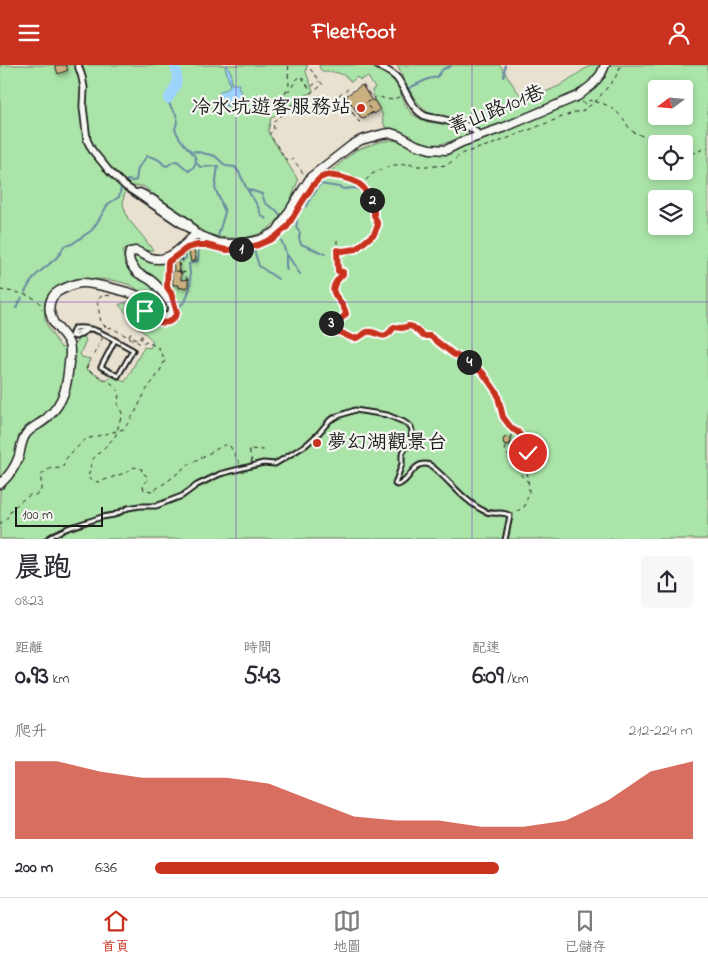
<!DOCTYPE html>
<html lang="zh-TW">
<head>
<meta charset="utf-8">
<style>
	:root { --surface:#fff; --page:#f7f7f7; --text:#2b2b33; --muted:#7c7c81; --line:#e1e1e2; --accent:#c8321e }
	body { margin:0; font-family:"Indie Flower","LXGW WenKai TC",sans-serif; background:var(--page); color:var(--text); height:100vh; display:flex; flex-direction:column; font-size:19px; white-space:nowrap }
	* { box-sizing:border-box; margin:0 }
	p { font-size:16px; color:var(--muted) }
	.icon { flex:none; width:28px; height:28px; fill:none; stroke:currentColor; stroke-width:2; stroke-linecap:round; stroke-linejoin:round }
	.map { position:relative; height:474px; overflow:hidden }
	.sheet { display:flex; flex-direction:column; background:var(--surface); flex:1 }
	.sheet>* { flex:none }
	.needle { width:32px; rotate:254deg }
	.controls { position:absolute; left:648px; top:15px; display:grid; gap:10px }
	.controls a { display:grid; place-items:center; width:45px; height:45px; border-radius:5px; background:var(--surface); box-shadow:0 2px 8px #0003; font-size:25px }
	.scale { position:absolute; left:15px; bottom:12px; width:88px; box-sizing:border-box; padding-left:5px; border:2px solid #1c1c1c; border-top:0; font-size:14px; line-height:18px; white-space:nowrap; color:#1c1c1c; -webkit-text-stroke:4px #f6f6f2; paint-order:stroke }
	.pin { position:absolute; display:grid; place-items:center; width:42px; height:42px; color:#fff; margin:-21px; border:2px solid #fff; border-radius:50%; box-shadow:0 1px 5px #0007 }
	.km { position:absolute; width:25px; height:25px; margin:-12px; border-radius:50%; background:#222; color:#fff; font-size:14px; line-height:25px; text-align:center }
	.round { display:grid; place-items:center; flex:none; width:52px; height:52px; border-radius:5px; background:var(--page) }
	.head { display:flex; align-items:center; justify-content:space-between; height:85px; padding:0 15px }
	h1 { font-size:28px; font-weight:800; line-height:38px }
	.stats { display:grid; grid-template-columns:repeat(3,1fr); gap:8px; height:85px; padding:5px 15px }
	.stats div { display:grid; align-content:center }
	.stats b { font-size:25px; font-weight:800 }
	.stats small { font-size:14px; font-weight:400 }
	.stats p { font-size:14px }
	.chart { height:140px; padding:10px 15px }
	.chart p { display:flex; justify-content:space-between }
	.chart svg { width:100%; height:90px; margin-top:5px; fill:var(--accent); opacity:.7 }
	ul { padding:0 15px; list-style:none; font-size:16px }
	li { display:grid; grid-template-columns:80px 60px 1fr; align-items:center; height:38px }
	li i { height:12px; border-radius:6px; background:var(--accent) }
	header { display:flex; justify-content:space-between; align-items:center; height:65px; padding:0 15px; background:var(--accent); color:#fff; font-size:22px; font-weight:800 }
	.dock { display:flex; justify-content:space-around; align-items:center; height:70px; border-top:1px solid var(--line); background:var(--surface); font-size:14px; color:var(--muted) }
	.dock a { display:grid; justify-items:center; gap:2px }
	.dock .active { color:var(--accent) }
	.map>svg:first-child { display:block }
	.green { fill:#aae4a8; stroke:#638062; fill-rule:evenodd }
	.water { fill:#9dd4fc; stroke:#698aa2 }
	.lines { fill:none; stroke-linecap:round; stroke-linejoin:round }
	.stream { stroke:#698aa2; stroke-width:2 }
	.river { stroke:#9dd4fc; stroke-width:10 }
	.building { fill:#cab080; stroke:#1c1c1c; filter:url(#shadow) }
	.service-casing { stroke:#1c1c1c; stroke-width:7 }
	.minor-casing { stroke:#1c1c1c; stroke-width:9 }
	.tertiary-casing { stroke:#1c1c1c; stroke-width:11 }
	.path { stroke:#1c1c1c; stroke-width:1; stroke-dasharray:4 4; stroke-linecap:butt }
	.service { stroke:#f6f6f2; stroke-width:3 }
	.minor { stroke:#f6f6f2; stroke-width:5.5 }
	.tertiary { stroke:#f6f6f2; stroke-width:8 }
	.route-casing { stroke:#fff; stroke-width:10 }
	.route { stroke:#c8321e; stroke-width:6 }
	.grid { fill:none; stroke:#7b2cbf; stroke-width:1; stroke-opacity:0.55 }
	.poi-dot { fill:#c8321e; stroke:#f6f6f2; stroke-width:2 }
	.labels { text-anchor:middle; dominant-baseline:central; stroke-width:4.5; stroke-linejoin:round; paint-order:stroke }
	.poi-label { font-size:20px; fill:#1c1c1c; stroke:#f6f6f2; text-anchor:end }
	.street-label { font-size:20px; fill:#1c1c1c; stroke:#f6f6f2 }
</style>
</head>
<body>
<header><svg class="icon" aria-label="menu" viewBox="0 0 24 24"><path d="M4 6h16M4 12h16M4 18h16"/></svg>Fleetfoot<svg class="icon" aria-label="person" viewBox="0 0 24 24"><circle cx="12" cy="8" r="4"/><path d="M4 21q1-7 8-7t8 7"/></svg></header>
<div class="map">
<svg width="708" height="475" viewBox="0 0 708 475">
	<defs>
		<filter id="shadow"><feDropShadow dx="2" dy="3" stdDeviation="2.5" flood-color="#0004"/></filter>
	</defs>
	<rect width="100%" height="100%" fill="#e9e1d0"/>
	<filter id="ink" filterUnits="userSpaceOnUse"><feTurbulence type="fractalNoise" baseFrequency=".02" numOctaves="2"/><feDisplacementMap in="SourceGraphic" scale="10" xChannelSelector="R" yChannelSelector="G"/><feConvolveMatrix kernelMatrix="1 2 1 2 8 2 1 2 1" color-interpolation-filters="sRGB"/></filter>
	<g filter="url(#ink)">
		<path class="green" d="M0,0H225L230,21L227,24L226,40C237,41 232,43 240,34L231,20V8L227,0H307L306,7L313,26L271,53L268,67L298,115C293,132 284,152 269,163C255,175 224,176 207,168C201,165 194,160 188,155C173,144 157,133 143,121H131L124,130L123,139L128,154L145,174L146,176L153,185C140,188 134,176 123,186C124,206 137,210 150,221C158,227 163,235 168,243V245L163,246L158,245C152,239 140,225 132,221C112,211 57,209 46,233C44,238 44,247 45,252C46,263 56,274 61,283L76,278L79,272H84L86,275L80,289L82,292L90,294L86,304L106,316L113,311L125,317L144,282L150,283L153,276C146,269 138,263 132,255C128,250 124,245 119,240L120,239L127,238L162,262L176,257L178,253C174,240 166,223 155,214C146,207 141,208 133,196L134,193L136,192L149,197L162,199L190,184L206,183L221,187L237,188L253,184L267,178L284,167L297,150L311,128L322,117L331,106L356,85L379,77L391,75L399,76L414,84L432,88H447L465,80L483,74L477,63L466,56L443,52L427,47L414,33L404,15L398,1L396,0H500L517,26L523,32L531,33L559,21L591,0H708V474H0ZM656,24H684V51H656ZM656,79H684V106H656ZM656,134H684V161H656Z
			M319,0H371L389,11L397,20L405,39L412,49L424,56L458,62L468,67L469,70C452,76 435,84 418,77C414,75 411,72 408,70C400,66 392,64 385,62L383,56L382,49L374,35L372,25L375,23L368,12L360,15L357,12L351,17C344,7 334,7 322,6L320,4Z"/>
		<path class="water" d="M225,0H227L231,8V19H239L238,23L241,26L242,30L235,41L230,43L228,40H226L225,42L220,40L216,33L221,26L227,24L230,21Z"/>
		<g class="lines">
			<path class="stream" d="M504,12L505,0
				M407,24L428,14L437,12L443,4L449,2L451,0
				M194,86L215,91L226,101L235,102C242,110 242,115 247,124C252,133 259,140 261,150L266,154
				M196,97L200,102L218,101L215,123L225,147L218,171
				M126,117L127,115L133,116L136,115L138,103L147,91C154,92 161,95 164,100L167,101L173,97L177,96L189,106C203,96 193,88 184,79C180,74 177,70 175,64C182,45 170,49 168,34
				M247,124L262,129L265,138L276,145L281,151
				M293,153L295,152L301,145L307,140L311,132L314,129L320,119L339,122L344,124L353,123L359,124
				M296,153L297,157L296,162L300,168L299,173L301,179L325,189
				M278,172L282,177L286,188L300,209
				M286,188V202L287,205
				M176,196L185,194L186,192L185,185C202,176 213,185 229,186C238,186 246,185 254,185L259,201L278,214
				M25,227C29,219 35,210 42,205C50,198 61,191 64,181L72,179L92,165L98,156L108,139L119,132L121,123
				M16,243L22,233
				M178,243L186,235C187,230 189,227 190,222C191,214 190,206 189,199L198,196L199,181"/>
			<path class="river" d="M168,34C177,21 179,16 175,0"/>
		</g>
		<path class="building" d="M55,0H66L68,5L58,9Z
			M362,20L372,36L374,35L380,45L374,49L373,47L362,54L346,31Z
			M194,185L196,195L191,197L189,186Z
			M178,193L179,207H181V215L188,214V222L179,223V220H173L172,206H174L173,196Z
			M503 376a4 4 0 1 1 8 0a4 4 0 1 1-8 0Z"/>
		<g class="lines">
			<g class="service-casing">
				<path id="service" d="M71,271L74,263C91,261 100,267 115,275
					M71,271L78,267L90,264
					M72,271L76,272L88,265
					M115,275L133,285L118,311L101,302Z
					M46,475L55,469L68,463L102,452L114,450L128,443L140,441H156L182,431L197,420L220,409L263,398L275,399L306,380L318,369L330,355L338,351L355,345L387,350L404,357L411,362L412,366L411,374L402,389V399L395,419L397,420C411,417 412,394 430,400C449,414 463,436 484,446C494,451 503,445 510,451L505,475"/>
			</g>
			<g class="minor-casing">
				<path id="minor" d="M78,0L82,12L84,23L83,42L87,75L92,85L110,107L125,121L196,169
					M377,0C384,4 391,7 397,13C406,25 411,44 425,51C430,53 435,53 440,54C453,57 472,59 479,71
					M136,128L140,127L146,130L154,139
					M152,133L188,157L194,165"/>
			</g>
			<g class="tertiary-casing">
				<path id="tertiary" d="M0,419C9,411 15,403 19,391C21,383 21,376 26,369C31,362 41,359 47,353C65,336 67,321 69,298C70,292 71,285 69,279C66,270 59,266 54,258C52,255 51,251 50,247C48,238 52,229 61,225C67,222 75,218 82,218C90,217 130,227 138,231C148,237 156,254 168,252L173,245V241C167,234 162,225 155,219C150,213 144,212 138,208C132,203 127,194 130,187L136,186C141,188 146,191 151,193C169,199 185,179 196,169L218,178L230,179L246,178L260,175L277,166L311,112L352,80L361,75L383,69L391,68L400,71L416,80L430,84L446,85L462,77L505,62L578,31L592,20L601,9L605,0"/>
			</g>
			<path class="path" d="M363,20L372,33
				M286,26L290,25L296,15L301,11L309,23L319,16
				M285,28L289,20L288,6L289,0
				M339,30L348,24
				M582,37L585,39L590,35L593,37C604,36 615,45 623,53C626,57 628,63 632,66C637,69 652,75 658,77C662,78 665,77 669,79
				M347,45L351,50L353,48L344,34L346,33L351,39
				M353,48L359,57L373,48L366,38L377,31C388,35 390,36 401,31
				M684,85L695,88L703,84L708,83
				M303,108L293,94L288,97L269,69L274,65L273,57L284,48L283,46L323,20L307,0
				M324,111C335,108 355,114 363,123C367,127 368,132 373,136L375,141L374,150L378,160L374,169L356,184L346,186L337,185
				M359,118H363L372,109L378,106L394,100L409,99L415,101H437L447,100L463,88L493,79L575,47H581L596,36L615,13L621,0
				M337,175C337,185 338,196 338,206L343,207V209C321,231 344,230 346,249L339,257L330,259L327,263V266L331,269C344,265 342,270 352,273C359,274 362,269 367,267C378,264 382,280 394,262L402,263L409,261L413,262L423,271H430L453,289L464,294L483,308L497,328L503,352L512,364L518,367L529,382V386L526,393L529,426L525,441L513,449
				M192,181L203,180
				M168,207L181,206
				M182,208L185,207L187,214
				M181,209L179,197H183L182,192
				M168,222V199
				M0,225C10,226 32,229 39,237C39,237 42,243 42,244
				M103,272L86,304L108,316L115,321L119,327L118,340L122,348L117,366L115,372L92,395L88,413L92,416L99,417L127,407L134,402L142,404L141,407L147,411L148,414L143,421L144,425L153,426L172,413L186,401L224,380H227L230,381L240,399
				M129,272L132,266
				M133,272L139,275L142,269L143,270L140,278
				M510,362C510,369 517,382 505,383L506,388L512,395L521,410L528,417
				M252,397L249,384L264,385L267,383
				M0,460L2,456L8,452L12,444L21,436L30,430H35L39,428L41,425V410L49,404L61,403L63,402L65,395L71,388L86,374L124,364L136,346L145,327L159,308L165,295L159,283L146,276L141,279L110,262L109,264L101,258L97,235L102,231L112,230"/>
			<use href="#service" class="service"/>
			<use href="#minor" class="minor"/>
			<use href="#tertiary" class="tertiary"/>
		</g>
	</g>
	<g class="lines" filter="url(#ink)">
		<g class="route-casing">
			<path id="route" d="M145,246C155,257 168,265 177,248L171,228L167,222L168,197L187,183L198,180H206L226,185L242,184L258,180L274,173L287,162L302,137L314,119L320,113L327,110L341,112L351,115L358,118L363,122L367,130L373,136L374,141V150L378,160L374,169L356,184L342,186L337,185L338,206L343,207V209C321,230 343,231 346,249L338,257L330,259L327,263V266L330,268C344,265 342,270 352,273C359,275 362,269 367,267C378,264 382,280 394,262L402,263L409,261L413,262L423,271H430L453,289L464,294L483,308L497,328L503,352L512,364L518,367L528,382L529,386L528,388"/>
		</g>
		<use href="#route" class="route"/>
	</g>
	<path class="grid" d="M236,0V475M472,0V475M0,237H708"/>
	<g class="poi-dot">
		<circle cx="361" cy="43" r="5"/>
		<circle cx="317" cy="378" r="5"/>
	</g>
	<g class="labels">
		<g class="poi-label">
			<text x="351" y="43">冷水坑遊客服務站</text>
			<text x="327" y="378" text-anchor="start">夢幻湖觀景台</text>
		</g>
		<g class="street-label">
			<text transform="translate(497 46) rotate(-22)">菁山路101巷</text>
		</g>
	</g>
</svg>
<div class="controls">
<a><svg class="needle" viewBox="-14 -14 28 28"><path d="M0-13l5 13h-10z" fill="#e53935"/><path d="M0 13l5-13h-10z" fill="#7c7c81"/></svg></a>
<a><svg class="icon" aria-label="locate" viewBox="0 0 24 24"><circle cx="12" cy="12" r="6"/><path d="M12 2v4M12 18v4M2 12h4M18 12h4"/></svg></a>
<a><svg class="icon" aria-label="layers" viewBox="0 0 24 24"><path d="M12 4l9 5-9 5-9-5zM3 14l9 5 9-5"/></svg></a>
</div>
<div class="scale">100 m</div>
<div class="pin" style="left:145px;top:246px;background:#1e9e55"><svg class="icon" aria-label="arrive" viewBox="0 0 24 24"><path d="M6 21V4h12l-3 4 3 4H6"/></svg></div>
<div class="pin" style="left:528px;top:388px;background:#d93025"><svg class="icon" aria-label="check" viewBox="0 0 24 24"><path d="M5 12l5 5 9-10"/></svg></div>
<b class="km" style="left:241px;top:184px">1</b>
<b class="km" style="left:372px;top:135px">2</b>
<b class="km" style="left:331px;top:258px">3</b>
<b class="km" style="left:469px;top:297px">4</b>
</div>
<section class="sheet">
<div class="head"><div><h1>晨跑</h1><p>08:23</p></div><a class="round"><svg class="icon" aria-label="share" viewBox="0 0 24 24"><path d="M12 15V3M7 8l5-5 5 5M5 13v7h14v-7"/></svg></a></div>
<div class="stats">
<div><p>距離</p><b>0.93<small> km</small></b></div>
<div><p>時間</p><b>5:43</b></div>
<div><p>配速</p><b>6:09<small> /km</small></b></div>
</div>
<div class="chart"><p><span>爬升</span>212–224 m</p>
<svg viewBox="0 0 160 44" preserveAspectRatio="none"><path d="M0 44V6L10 6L20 11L30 14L40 14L50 14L60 17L70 25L80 33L90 35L100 35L110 38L120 38L130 35L140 25L150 11L160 6V44z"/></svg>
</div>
<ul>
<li><b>200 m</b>6:36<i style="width:64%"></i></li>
</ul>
</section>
<nav class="dock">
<a class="active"><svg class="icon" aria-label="home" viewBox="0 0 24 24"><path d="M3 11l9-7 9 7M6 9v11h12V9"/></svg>首頁</a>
<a><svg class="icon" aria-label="map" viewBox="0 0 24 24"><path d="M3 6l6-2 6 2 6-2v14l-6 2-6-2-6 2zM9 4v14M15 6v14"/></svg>地圖</a>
<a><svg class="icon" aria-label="saved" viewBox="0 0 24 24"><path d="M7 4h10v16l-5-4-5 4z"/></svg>已儲存</a>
</nav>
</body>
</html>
